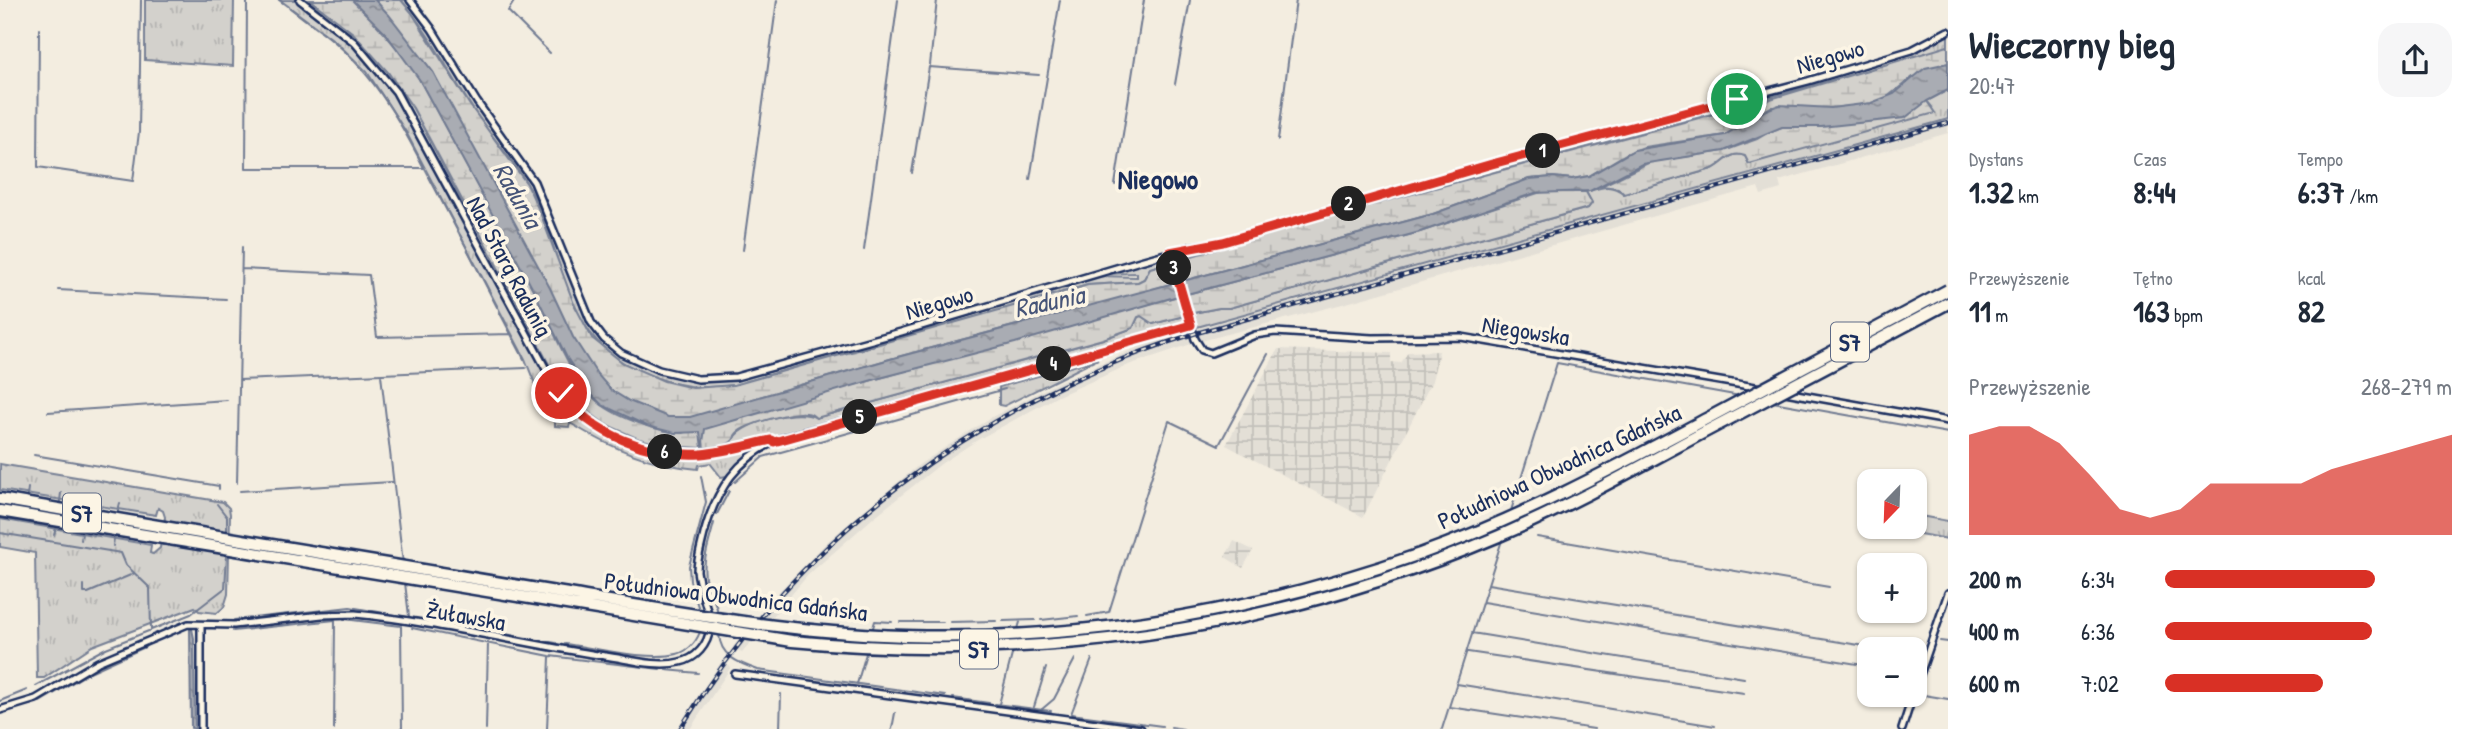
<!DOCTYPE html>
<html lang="pl">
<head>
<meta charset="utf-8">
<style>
	:root { --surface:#fff; --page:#f6f6f7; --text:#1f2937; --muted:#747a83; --accent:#d93025 }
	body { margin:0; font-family:"Patrick Hand",sans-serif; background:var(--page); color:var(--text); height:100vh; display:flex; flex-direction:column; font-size:26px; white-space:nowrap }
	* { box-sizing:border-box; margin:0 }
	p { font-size:23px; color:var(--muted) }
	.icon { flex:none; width:38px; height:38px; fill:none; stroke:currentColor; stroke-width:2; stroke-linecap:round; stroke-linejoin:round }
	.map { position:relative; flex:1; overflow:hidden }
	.panel { display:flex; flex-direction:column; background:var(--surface); width:525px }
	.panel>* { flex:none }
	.needle { width:46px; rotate:203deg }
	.fabs { position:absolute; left:1857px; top:469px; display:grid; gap:14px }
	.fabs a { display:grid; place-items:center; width:70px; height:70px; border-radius:14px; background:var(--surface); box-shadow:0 2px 5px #0004; font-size:35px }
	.pin { position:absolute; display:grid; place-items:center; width:60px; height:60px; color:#fff; margin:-30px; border:4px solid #fff; border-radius:50%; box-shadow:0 2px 7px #0007 }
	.km { position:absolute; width:35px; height:35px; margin:-18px; border-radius:50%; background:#222; color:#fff; font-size:19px; line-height:35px; text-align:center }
	.round { display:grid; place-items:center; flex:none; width:74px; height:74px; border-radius:21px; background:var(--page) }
	.summary { display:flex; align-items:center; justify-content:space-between; height:119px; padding:0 21px }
	h1 { font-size:38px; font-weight:700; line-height:52px }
	.metrics { display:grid; grid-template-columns:repeat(3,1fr); gap:10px; height:119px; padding:7px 21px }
	.metrics div { display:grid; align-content:center }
	.metrics b { font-size:30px; font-weight:700 }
	.metrics small { font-size:19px; font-weight:400 }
	.metrics p { font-size:19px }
	.chart { height:196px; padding:14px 21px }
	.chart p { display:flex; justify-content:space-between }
	.chart svg { width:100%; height:126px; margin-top:7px; fill:var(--accent); opacity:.7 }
	ul { padding:0 21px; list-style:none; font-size:23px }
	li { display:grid; grid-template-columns:112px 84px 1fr; align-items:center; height:52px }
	li i { height:18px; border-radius:9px; background:var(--accent) }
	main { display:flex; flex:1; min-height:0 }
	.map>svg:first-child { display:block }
	.built { fill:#e3dfd6 }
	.industrial { fill:url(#industrial-grid) }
	.grass { fill:url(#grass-tufts); stroke:#778095; stroke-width:2 }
	.wetland { fill:url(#wetland-marsh); stroke:#778095; stroke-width:2 }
	.water { fill:url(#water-ripples); stroke:#707a91; stroke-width:2 }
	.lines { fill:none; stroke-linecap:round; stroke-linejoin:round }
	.stream { stroke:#707a91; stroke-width:2 }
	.minor-casing { stroke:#1b2f5e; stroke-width:10 }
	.motorway-casing { stroke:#1b2f5e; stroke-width:15 }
	.minor { stroke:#fcf5e5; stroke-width:5 }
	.motorway { stroke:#fcf5e5; stroke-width:10 }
	.rail-casing { stroke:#1b2f5e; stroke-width:4.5 }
	.rail { stroke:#fcf5e5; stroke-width:2; stroke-dasharray:5; stroke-linecap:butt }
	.motorway-bridge-casing { stroke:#1b2f5e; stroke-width:15; stroke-linecap:butt }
	.motorway-bridge { stroke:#fcf5e5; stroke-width:10 }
	.route-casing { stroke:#fff; stroke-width:14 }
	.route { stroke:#d93025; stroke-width:9 }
	.labels { text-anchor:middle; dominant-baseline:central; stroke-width:7; stroke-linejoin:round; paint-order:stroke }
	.shield { fill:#fcf5e5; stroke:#5e6a86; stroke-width:2 }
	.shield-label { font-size:23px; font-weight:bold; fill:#1b2f5e }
	.street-label { font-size:24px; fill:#1b2f5e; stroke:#fcf5e5 }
	.water-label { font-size:26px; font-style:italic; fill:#465478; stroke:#fcf5e5 }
	.quarter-label { font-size:28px; font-weight:bold; fill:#1b2f5e; stroke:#fcf5e5 }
</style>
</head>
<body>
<main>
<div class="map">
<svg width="1948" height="729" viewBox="0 0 1948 729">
	<defs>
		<pattern id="industrial-grid" width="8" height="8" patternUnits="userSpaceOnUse" patternTransform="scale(1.75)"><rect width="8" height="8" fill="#e3dfd6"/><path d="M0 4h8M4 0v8" fill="none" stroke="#c2c0ba"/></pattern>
		<pattern id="grass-tufts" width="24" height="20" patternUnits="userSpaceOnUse" patternTransform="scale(1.75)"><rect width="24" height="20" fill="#d3d1cc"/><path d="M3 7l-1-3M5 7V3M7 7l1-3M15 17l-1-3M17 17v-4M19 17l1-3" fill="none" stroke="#b5b4b2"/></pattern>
		<pattern id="wetland-marsh" width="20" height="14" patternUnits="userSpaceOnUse" patternTransform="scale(1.75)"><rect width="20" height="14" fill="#d3d1cc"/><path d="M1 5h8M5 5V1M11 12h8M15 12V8" fill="none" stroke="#b5b4b2"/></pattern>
		<pattern id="water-ripples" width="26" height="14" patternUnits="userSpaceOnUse" patternTransform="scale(1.75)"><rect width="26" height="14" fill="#a9acb3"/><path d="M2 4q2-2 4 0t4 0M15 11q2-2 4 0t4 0" fill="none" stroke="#898c95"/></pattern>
	</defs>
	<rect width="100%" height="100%" fill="#f3ede0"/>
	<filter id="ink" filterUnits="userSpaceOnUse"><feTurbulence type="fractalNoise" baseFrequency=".0143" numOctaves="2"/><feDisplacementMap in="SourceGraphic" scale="14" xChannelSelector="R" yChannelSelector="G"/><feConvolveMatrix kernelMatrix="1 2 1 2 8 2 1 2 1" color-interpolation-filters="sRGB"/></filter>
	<g filter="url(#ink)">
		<path class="built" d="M1948,119V133L1779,181L1781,189L1761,195L1758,187L1350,302L1201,341L1197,327Z
			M1187,330L1191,344L1131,364L1058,396L979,439L942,463L874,517L808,575L742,653L733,647L777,594L827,542L920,464L990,418L1058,382L1143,345Z
			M722,661L731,667L690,729H677Z"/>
		<path class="industrial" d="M1278,349L1391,353V362L1401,363L1408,352L1439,351L1432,381L1363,517L1226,445Z
			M1234,541L1253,550L1243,568L1225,557Z"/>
		<path class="grass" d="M145,0H234L233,66L145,60Z
			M280,0H310L337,20L367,46L397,84L413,108L468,213L475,208V224L563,387L596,419L639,439L669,446L708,448L734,438C742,422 802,407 816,418L1103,339L1133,328L1138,317L1141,316L1153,324L1184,316L1185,323L786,435L726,449L699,453L658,449L611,433L570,407H555L547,404L537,389L525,359L406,132L367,72L335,41Z
			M401,0H407L418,12L473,101L531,180L542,202L579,303L590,325L614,351L652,370L690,380L704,382L733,379L881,340L1099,276L1137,277V273L1104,274L1166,256L1168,263L1150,268L1144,279L1138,282L1088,285L734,385C702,390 676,386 646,374C556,338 569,255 527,184C510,156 488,133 471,106C448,71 429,32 401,0Z
			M1948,33V46L1932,52C1681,124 1428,187 1178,260L1177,254L1225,243L1514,160L1767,95L1913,52Z
			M1948,90V119L1938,122L1197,327L1193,313L1219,308H1229L1588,208L1592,203L1586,192C1602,187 1611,183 1624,194L1712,169C1725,164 1729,150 1745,156L1749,164L1932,107L1927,101Z
			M555,412H574L628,443L692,456L768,441L744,458L727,476L721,477L710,463L699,465L698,469C650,465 611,448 570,423L569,427L555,426Z
			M0,464L223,502L229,508L230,514L228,594L224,607L217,613L199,611L195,607L92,646L44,678H37L35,553L0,547V519L151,545L150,553L153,554L160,548L162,533L106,524V521L163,530L165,517L163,511L158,508L156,515L0,490Z
			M1915,515L1948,521V539L1880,527H1914Z"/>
		<path class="wetland" d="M310,0H360L366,12L401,53H405C448,133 492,212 535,292C553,327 566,370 595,399C612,416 658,432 683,433L820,388L858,384L1178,296L1184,316L1153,324L1141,316L1138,317L1133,328L1103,339L816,418C811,414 812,414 806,413C794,411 745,424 737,433C732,438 737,438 731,442C725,447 711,447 704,448L702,433V448L669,446L639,439L605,424L579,405L563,387L552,370L475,224V208L469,213L413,108L388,72L353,33Z
			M375,0H401L412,13L469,104L527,184L541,215L574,304L592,338L623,363L664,381L693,388L734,385L1088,285L1138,282L1144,279L1150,268L1168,263L1174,283L1068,314L1039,319L890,359L759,397L736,410L674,424L600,390L469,145L433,72Z
			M1948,46V72L1913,77L1878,104L1831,108L1771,107L1725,135L1644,147L1626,154L1589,176L1572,179L1553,177L1529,179L1433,214L1183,281L1178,260L1329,216L1767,100Z
			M1922,94L1935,113L1749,164L1745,156C1729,150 1725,164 1712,169L1624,194L1618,188L1601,186L1650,162L1724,151L1757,139L1774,129L1782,127H1821Z
			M1541,192H1586L1592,203L1588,208L1229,308H1219L1193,313L1187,294L1420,232Z
			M1098,359L1004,406L999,405V387Z"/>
		<path class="water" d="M352,0H375L389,15L433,72L550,288L573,337L597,374L611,390L629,401L668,417H690L890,359L1174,283L1178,296L1015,343L876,379L705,429L702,448L700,432L675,433L647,426L602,405L590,393L567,358L536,295L419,79L386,34Z
			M1948,63V90L1927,101L1905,118L1821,127H1782L1724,151L1642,164L1590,191L1535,193L1420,232L1187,294L1183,281L1433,214L1529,179L1553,177L1572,179L1589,176L1634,150L1725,135L1766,110L1779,105L1831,108L1871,103L1894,94L1925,68Z
			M190,629H192L194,638L195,729L191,728Z"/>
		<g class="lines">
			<path class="stream" d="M247,0L246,168H424C397,115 369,67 321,31
				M279,0L283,3
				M515,0L508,11L550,53
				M290,8L312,25
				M39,29L38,167L133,181L139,132L141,0
				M930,65L937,0
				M1175,84L1190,0
				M1278,140L1296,0
				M912,173L929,67L1039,75
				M429,177L457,230
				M1030,179L1060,0
				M1115,185L1144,0
				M460,235L497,307
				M743,250L777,0
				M864,250L898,0
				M242,269L369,275L377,337L511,334
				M58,290L226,299
				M500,313L524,359
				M381,375L403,563
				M239,380L526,368
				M1773,402L1948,433
				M48,412L227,400
				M34,455L219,486V489
				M735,482L763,457L1005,389
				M237,483L242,247
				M240,491L392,482
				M27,496L28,488
				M60,501L61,493
				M217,504L227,517V534
				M87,506L88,498
				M118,511L120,503
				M717,514L729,491
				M1510,514L1557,363L1740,396
				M714,523C709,543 701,563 706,583C709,594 717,602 718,614
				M0,533L121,553L126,565L150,588L151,630
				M54,535L56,528
				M1537,537L1829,587
				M81,540L82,533
				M113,546L114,538
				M405,583L409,616
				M1488,584L1883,649
				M84,585V593H88L133,574
				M1483,602L1869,666
				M700,613L690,581L689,566L706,502L701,476
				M1087,616L1109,612L1169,421L1219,445L1268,354
				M344,619L401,626L402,729
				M234,620L350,607L556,643
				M1041,620L1078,616
				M1003,621L1035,620
				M900,622H943
				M950,622L996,621
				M412,628L550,656L660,669
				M1018,629L1020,622
				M233,631L335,620L334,729
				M872,631L875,621L892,622
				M1472,633L1744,678
				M719,634C720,656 738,663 758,670L945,696
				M1940,641L1948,642
				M565,644C595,648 649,661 677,654C688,651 696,642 700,632
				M1468,652L1744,693
				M1092,659L1071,714L1162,726
				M666,670L698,673
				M857,684L867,650
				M1457,684L1715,726
				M36,686L106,648L191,614L225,588L227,554
				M1924,695L1948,699
				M953,698L989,703
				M0,701L27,690
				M40,702L92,671L145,647
				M995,704L1051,711
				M999,704L1013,651
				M1034,707L1046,668
				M1450,707L1594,729
				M1041,710L1054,699L1075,659
				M1171,727L1183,729
				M486,729L488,643
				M547,729L550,657
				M780,729L781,694
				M892,729L895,713
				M1442,729L1502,540"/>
			<g class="minor-casing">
				<path id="minor" d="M300,0L354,42L396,92L546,369C552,380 558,391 566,401C598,437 655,457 703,454C726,452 749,445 771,440L774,442
					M410,0L432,29L477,102L534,182L591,322L604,339L621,353L659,370L698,379L736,377L901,332L1140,261L1190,247L1223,242L1492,164L1808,81L1912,50L1948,31
					M1170,252L1195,339L1202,350L1211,353L1255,335L1275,332L1372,338L1461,337L1761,388
					M1785,392L1948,421
					M709,618C706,603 699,587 697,571C697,559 701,547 704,534C716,489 738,457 782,438L1191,325
					M735,674L1141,729
					M1914,692L1948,593
					M0,710L36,699L98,662L188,624L234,625L322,615L355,614C438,622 522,644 605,656C628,659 657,668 680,662C696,659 708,645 710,628
					M201,729V625
					M1902,729L1913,695"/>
			</g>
			<g class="motorway-casing">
				<path id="motorway" d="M0,499L164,527
					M0,511L163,538"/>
			</g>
			<use href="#minor" class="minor"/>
			<use href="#motorway" class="motorway"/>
			<g class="rail-casing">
				<path id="rail" d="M680,729C799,536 978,402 1193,334L1948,123"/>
			</g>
			<use href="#rail" class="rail"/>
			<g class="motorway-bridge-casing">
				<path id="motorway-bridge" d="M164,527C297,549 429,571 562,593C676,612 790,633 905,636C1081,641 1255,612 1420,554C1521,518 1614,468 1708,418C1788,375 1868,333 1948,290
					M163,538L792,641C1035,664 1273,632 1499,536C1567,507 1632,471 1697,436C1781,392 1864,347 1948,303"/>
			</g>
			<use href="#motorway-bridge" class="motorway-bridge"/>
		</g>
	</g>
	<g class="lines" filter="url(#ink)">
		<g class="route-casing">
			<path id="route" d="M561,393C592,434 650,457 701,454C725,452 748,445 771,440L774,442L1191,325L1170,252L1223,242L1492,164L1737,99"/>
		</g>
		<use href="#route" class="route"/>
	</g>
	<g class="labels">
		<g class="shield">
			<rect x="1831" y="322.5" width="38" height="39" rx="5"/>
			<rect x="63" y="493.5" width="38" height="39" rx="5"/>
			<rect x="960" y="629.5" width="38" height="39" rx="5"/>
		</g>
		<g class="shield-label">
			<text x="1850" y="342">S7</text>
			<text x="82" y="513">S7</text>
			<text x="979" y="649">S7</text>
		</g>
		<g class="street-label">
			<text transform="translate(1830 56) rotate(-16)">Niegowo</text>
			<text transform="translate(510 266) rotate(62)">Nad Starą Radunią</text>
			<text transform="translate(939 302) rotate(-16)">Niegowo</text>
			<text transform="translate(1526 330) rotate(9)">Niegowska</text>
			<text transform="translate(1559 466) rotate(-25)">Południowa Obwodnica Gdańska</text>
			<text transform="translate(736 596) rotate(7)">Południowa Obwodnica Gdańska</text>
			<text transform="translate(466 615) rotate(10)">Żuławska</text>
		</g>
		<g class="water-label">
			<text transform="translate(518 195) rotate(60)">Radunia</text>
			<text transform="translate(1049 301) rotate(-12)">Radunia</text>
		</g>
		<g class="quarter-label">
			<text x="1158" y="179">Niegowo</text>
		</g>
	</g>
</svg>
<div class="fabs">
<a><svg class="needle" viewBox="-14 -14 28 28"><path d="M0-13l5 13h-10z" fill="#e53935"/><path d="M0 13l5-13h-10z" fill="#747a83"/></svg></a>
<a>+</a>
<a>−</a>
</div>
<div class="pin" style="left:1737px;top:99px;background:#1e9e55"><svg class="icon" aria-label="arrive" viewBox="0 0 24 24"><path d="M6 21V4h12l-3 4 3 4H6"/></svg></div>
<div class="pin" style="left:561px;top:393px;background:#d93025"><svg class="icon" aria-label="check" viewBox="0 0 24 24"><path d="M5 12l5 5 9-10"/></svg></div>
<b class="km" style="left:1543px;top:151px">1</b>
<b class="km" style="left:1349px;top:204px">2</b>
<b class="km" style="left:1174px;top:268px">3</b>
<b class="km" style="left:1054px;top:364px">4</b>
<b class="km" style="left:860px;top:417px">5</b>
<b class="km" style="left:665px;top:452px">6</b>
</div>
<section class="panel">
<div class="summary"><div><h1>Wieczorny bieg</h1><p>20:47</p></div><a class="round"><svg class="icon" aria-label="share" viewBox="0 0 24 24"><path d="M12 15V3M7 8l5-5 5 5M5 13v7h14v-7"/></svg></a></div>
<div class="metrics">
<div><p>Dystans</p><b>1.32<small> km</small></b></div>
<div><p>Czas</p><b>8:44</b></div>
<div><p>Tempo</p><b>6:37<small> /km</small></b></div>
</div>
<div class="metrics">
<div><p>Przewyższenie</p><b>11<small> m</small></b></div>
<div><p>Tętno</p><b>163<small> bpm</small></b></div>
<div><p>kcal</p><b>82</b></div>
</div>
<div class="chart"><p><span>Przewyższenie</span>268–279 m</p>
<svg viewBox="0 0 160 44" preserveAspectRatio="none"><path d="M0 44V9L10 6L20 6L30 12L40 23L50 35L60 38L70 35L80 26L90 26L100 26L110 26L120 21L130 18L140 15L150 12L160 9V44z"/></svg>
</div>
<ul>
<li><b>200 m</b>6:34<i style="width:73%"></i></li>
<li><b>400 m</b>6:36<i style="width:72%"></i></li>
<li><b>600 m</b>7:02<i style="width:55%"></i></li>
</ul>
</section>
</main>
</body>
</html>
